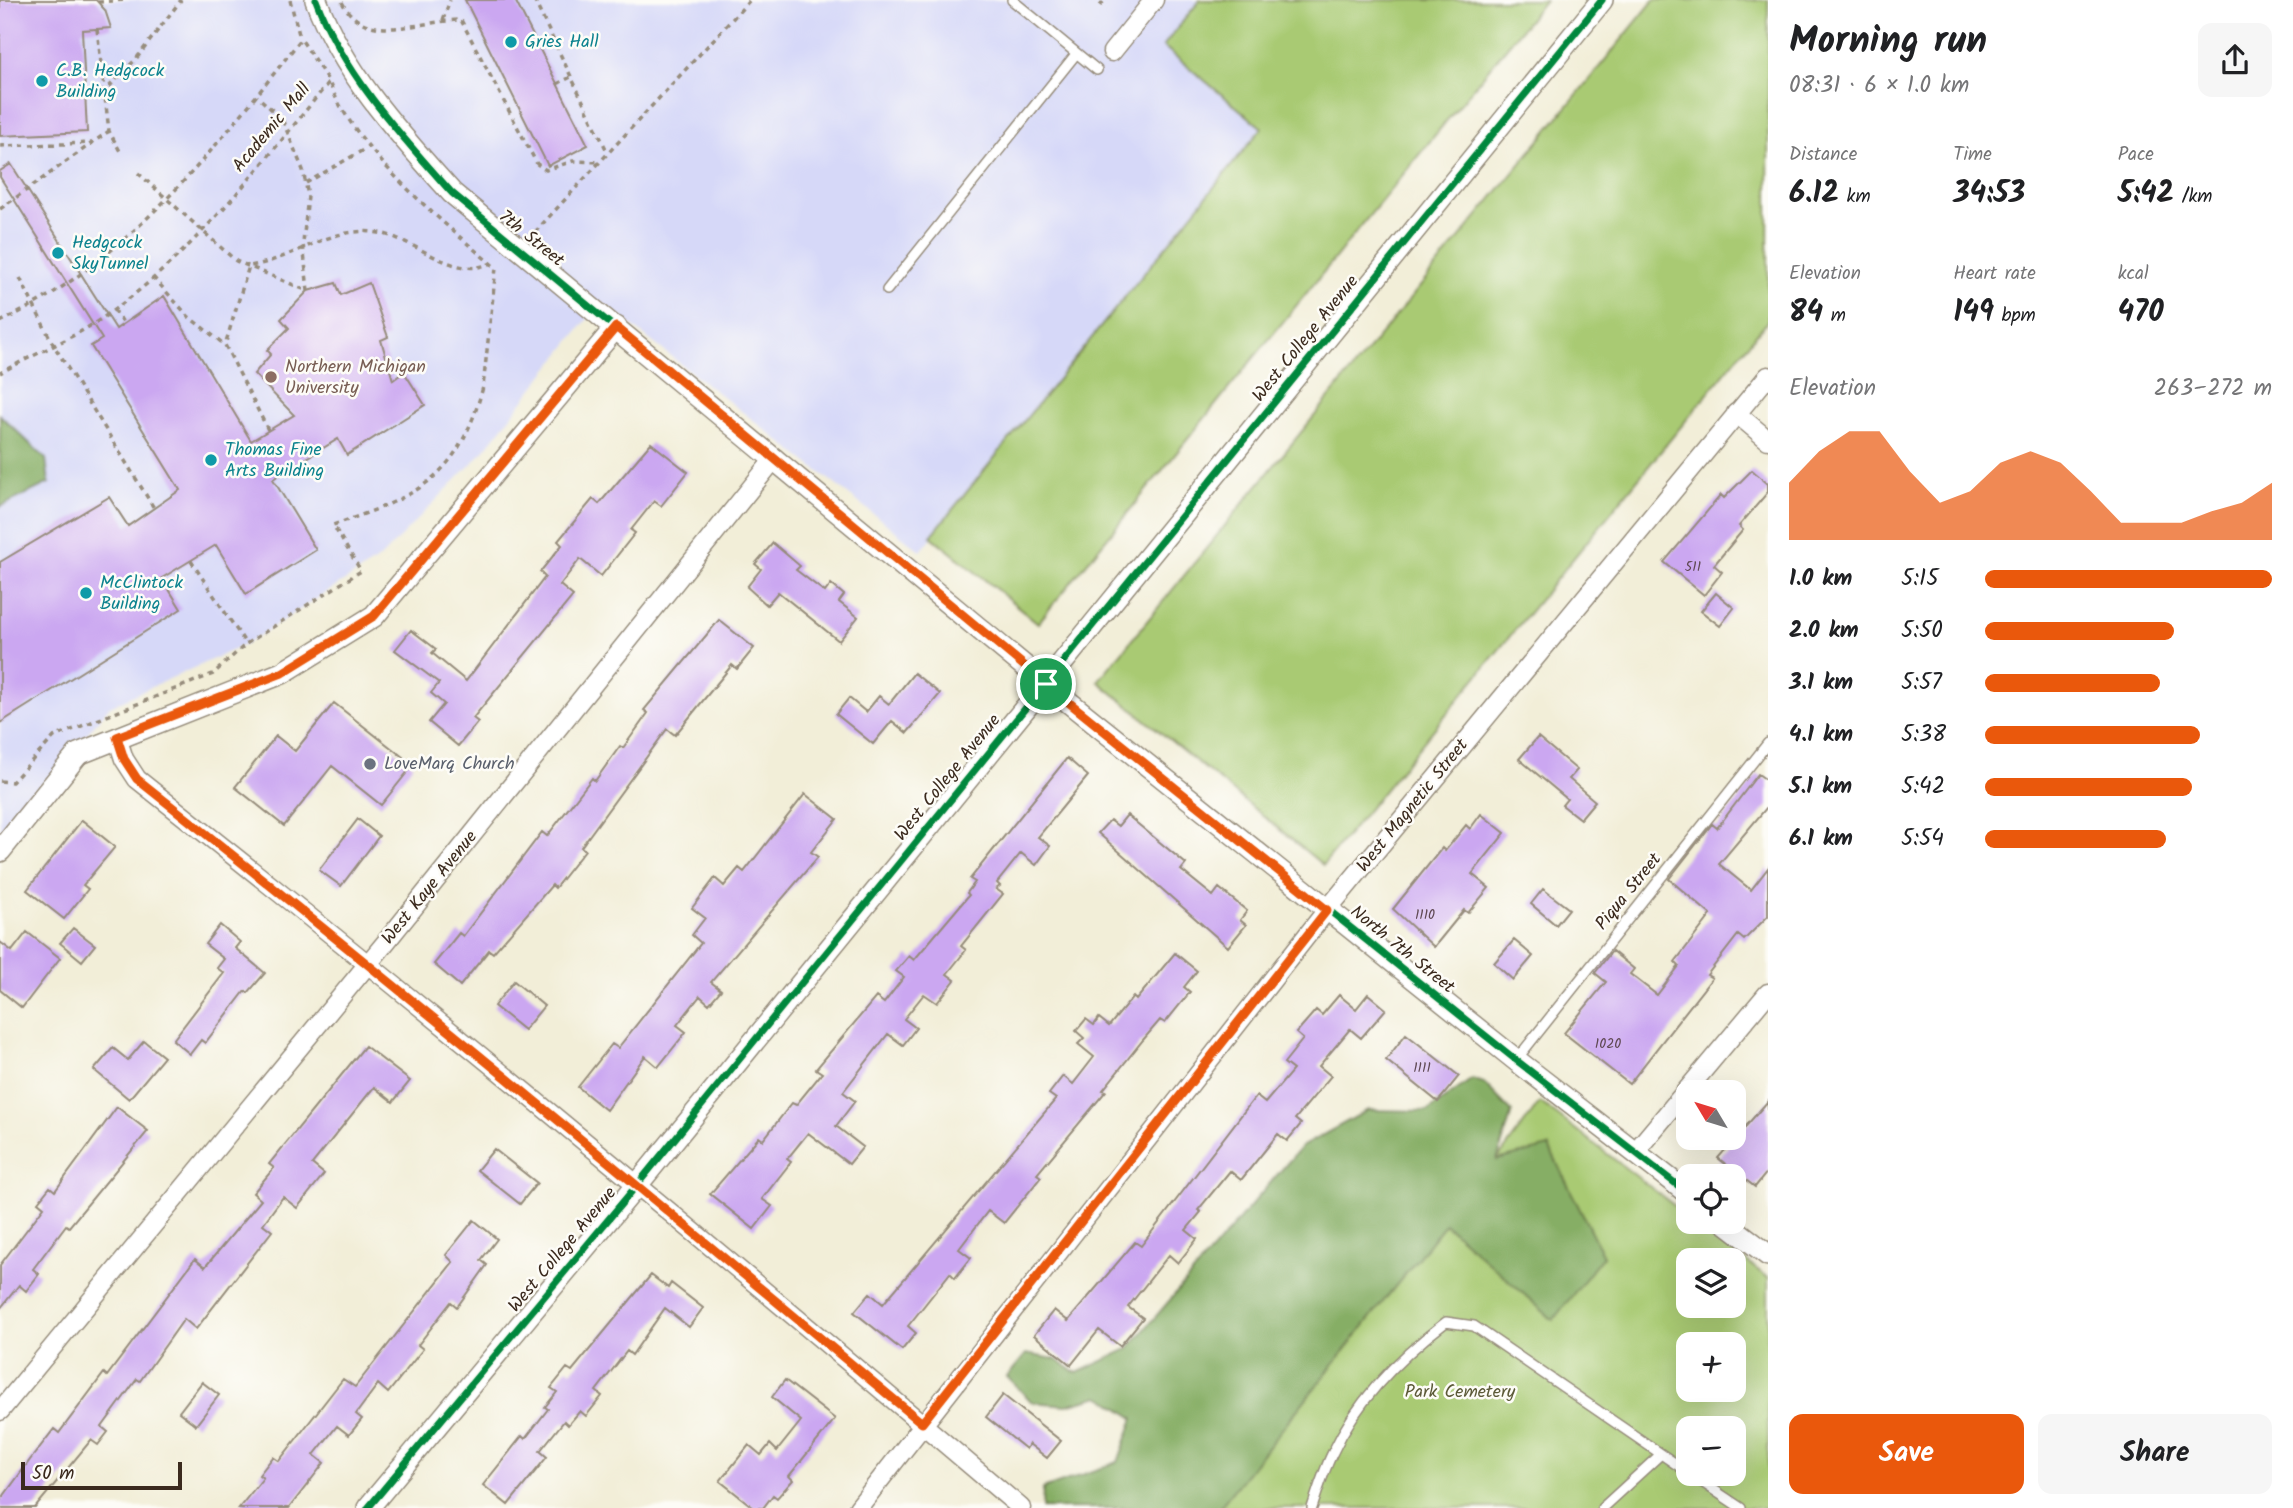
<!DOCTYPE html>
<html lang="en">
<head>
<meta charset="utf-8">
<style>
	:root { --surface:#fff; --page:#f6f6f6; --text:#202124; --muted:#757577; --accent:#ea580c }
	body { margin:0; font-family:Kalam,sans-serif; background:var(--page); color:var(--text); height:100vh; display:flex; flex-direction:column; font-size:26px; white-space:nowrap }
	* { box-sizing:border-box; margin:0 }
	p { font-size:23px; color:var(--muted) }
	.icon { flex:none; width:38px; height:38px; fill:none; stroke:currentColor; stroke-width:2; stroke-linecap:round; stroke-linejoin:round }
	.map { position:relative; flex:1; overflow:hidden }
	.sheet { display:flex; flex-direction:column; background:var(--surface); width:525px }
	.sheet>* { flex:none }
	.needle { width:46px; rotate:308deg }
	.tools { position:absolute; left:1676px; top:1080px; display:grid; gap:14px }
	.tools a { display:grid; place-items:center; width:70px; height:70px; border-radius:14px; background:var(--surface); box-shadow:0 7px 28px #0002; font-size:35px }
	.scale { position:absolute; left:21px; bottom:18px; width:161px; box-sizing:border-box; padding-left:7px; border:4px solid #3b2a1e; border-top:0; font-size:19px; line-height:24px; white-space:nowrap; color:#3b2a1e; -webkit-text-stroke:5px #fdfcf7; paint-order:stroke }
	.pin { position:absolute; display:grid; place-items:center; width:60px; height:60px; color:#fff; margin:-30px; border:4px solid #fff; border-radius:50%; box-shadow:0 2px 7px #0007 }
	.round { display:grid; place-items:center; flex:none; width:74px; height:74px; border-radius:14px; background:var(--page) }
	.headline { display:flex; align-items:center; justify-content:space-between; height:119px; padding:0 21px }
	h1 { font-size:38px; font-weight:600; line-height:52px }
	.figures { display:grid; grid-template-columns:repeat(3,1fr); gap:10px; height:119px; padding:7px 21px }
	.figures div { display:grid; align-content:center }
	.figures b { font-size:30px; font-weight:600 }
	.figures small { font-size:19px; font-weight:400 }
	.figures p { font-size:19px }
	.chart { height:196px; padding:14px 21px }
	.chart p { display:flex; justify-content:space-between }
	.chart svg { width:100%; height:126px; margin-top:7px; fill:var(--accent); opacity:.7 }
	.primary-button { display:flex; gap:14px; margin-top:auto; padding:14px 21px }
	.primary-button a { flex:1; height:80px; border-radius:14px; background:var(--accent); color:#fff; font-size:28px; font-weight:600; line-height:80px; text-align:center }
	.primary-button a+a { background:var(--page); color:var(--text) }
	ul { padding:0 21px; list-style:none; font-size:23px }
	li { display:grid; grid-template-columns:112px 84px 1fr; align-items:center; height:52px }
	li i { height:18px; border-radius:9px; background:var(--accent) }
	main { display:flex; flex:1; min-height:0 }
	.map>svg:first-child { display:block }
	.built { fill:#d6d8f8 }
	.green { fill:#a9ca73; stroke:#727a48; stroke-width:2; fill-rule:evenodd }
	.forest { fill:#86ae65; stroke:#606c42; stroke-width:2 }
	.building { fill:#cba7f1 }
	.lines { fill:none; stroke-linecap:round; stroke-linejoin:round }
	.service-casing { stroke:#968c7b; stroke-width:12 }
	.minor-casing { stroke:#968c7b; stroke-width:21 }
	.tertiary-casing { stroke:#968c7b; stroke-width:24 }
	.path { stroke:#968c7b; stroke-width:3.5; stroke-dasharray:5 5; stroke-linecap:butt }
	.service { stroke:#fff; stroke-width:9 }
	.minor { stroke:#fff; stroke-width:18 }
	.tertiary { stroke:#fff; stroke-width:21 }
	.cycleway-casing { stroke:#fdfcf7; stroke-width:11 }
	.cycleway { stroke:#00873e; stroke-width:7 }
	.route-casing { stroke:#fff; stroke-width:14 }
	.route { stroke:#ea580c; stroke-width:9 }
	.culture-dot { fill:#0f9aa8; stroke:#fdfcf7; stroke-width:2.5 }
	.education-dot { fill:#8d6e63; stroke:#fdfcf7; stroke-width:2.5 }
	.worship-dot { fill:#6b7280; stroke:#fdfcf7; stroke-width:2.5 }
	.labels { text-anchor:middle; dominant-baseline:central; stroke-width:5; stroke-linejoin:round; paint-order:stroke }
	.number-label { font-size:14px; fill:#5f4953 }
	.culture-label { font-size:18px; fill:#0d838f; stroke:#fdfcf7; text-anchor:start }
	.street-label { font-size:18px; fill:#3b2a1e; stroke:#fdfcf7 }
	.education-label { font-size:18px; fill:#785e54; stroke:#fdfcf7; text-anchor:start }
	.worship-label { font-size:18px; fill:#5b616d; stroke:#fdfcf7; text-anchor:start }
	.park-label { font-size:18px; fill:#5c5a38; stroke:#fdfcf7 }
</style>
</head>
<body>
<main>
<div class="map">
<svg width="1768" height="1508" viewBox="0 0 1768 1508">
	<rect width="100%" height="100%" fill="#fdfcf7"/>
	<filter id="ink" filterUnits="userSpaceOnUse"><feTurbulence type="fractalNoise" baseFrequency=".0143" numOctaves="2"/><feDisplacementMap in="SourceGraphic" scale="14" xChannelSelector="R" yChannelSelector="G"/><feConvolveMatrix kernelMatrix="1 2 1 2 8 2 1 2 1" color-interpolation-filters="sRGB"/></filter>
	<filter id="wash" filterUnits="userSpaceOnUse"><feTurbulence type="fractalNoise" baseFrequency=".00686" numOctaves="4" result="noise"/><feDisplacementMap in="SourceGraphic" scale="28" xChannelSelector="R" yChannelSelector="G"/><feGaussianBlur stdDeviation="1.57" result="paint"/><feColorMatrix in="noise" values="0 0 0 0 0 0 0 0 0 0 0 0 0 0 0 0 0 1.4 0 .05"/><feComposite in="paint" operator="in"/></filter>
	<g filter="url(#wash)">
		<rect width="100%" height="100%" fill="#f2eed8"/>
		<path class="built" d="M0,0H1200L1163,46L1263,128L921,551L601,302L483,452L379,559L246,644L110,706L0,838Z"/>
		<path class="green" d="M1200,0H1545L1038,623L931,536L1262,128L1163,46Z
			M1654,0H1768V320L1323,865L1098,681Z
			M1540,1102L1689,1217V1222H1695L1768,1278V1508H1219L1445,1223L1553,1319L1603,1256L1497,1160ZM1689,1260H1734V1306H1689ZM1689,1344H1734V1390H1689ZM1689,1428H1734V1474H1689Z"/>
		<path class="forest" d="M0,415L46,459L49,483L0,507Z
			M1472,1079L1484,1083L1512,1112L1497,1160L1549,1147L1603,1256L1553,1320L1445,1224L1219,1508H1042L1043,1489L1118,1462L1134,1418L1100,1396L1067,1405L1032,1402L1007,1377L1026,1354L1055,1359L1077,1373L1128,1349L1301,1147L1368,1110L1428,1111Z"/>
		<g id="blocks">
			<path class="building" d="M0,0H96L105,10L111,28L82,30L87,132L0,136Z
				M465,0H515L588,145L548,166Z
				M11,164L116,329L164,296L251,441L294,415L254,374L271,354L267,350L289,328L281,319L308,291L336,283L341,295L369,283L388,337L381,340L393,380L404,372L425,405L347,455L338,439L273,479L316,550L246,594L216,545L162,578L181,609L0,723V562L109,497L128,526L180,490L91,346L102,339L0,177V171Z
				M651,443L688,472L661,506L654,501L631,530L635,533L601,576L580,559L560,585L573,596L473,718L478,722L458,746L429,722L444,704L431,693L439,683L395,650L411,630L436,649L432,653L466,681L545,577L540,572L562,545L558,541L593,499L599,504Z
				M1752,470L1768,484V492L1739,526L1743,530L1714,565L1722,572L1704,595L1664,562L1721,495L1724,498Z
				M773,543L800,566L796,570L825,592L831,584L844,595L839,602L858,617L839,641L778,592L767,605L747,587L761,569L755,564Z
				M1716,593L1734,608L1720,626L1701,611Z
				M719,620L754,648L737,669L732,665L675,735L667,729L581,847L585,850L555,888L552,885L493,953L489,950L460,986L434,964L459,933L463,936L542,832L547,836L592,778L595,781L620,746L623,748L648,713L644,710Z
				M914,673L940,694L907,733L892,721L873,744L836,714L849,698L866,712L879,696L889,704Z
				M334,703L413,765L381,805L332,766L284,826L235,787L276,736L295,751Z
				M1538,737L1577,770L1569,779L1595,801L1580,819L1562,805L1567,799L1519,759Z
				M1067,758L1088,776L1038,837L1050,846L1036,865L1021,853L997,883L1000,886L996,889L1003,894L961,946L966,950L947,974L955,980L937,1003L924,994L904,1019L916,1028L903,1045L888,1034L843,1092L855,1101L836,1126L863,1147L849,1164L808,1133L787,1159L791,1162L762,1199L772,1206L754,1229L710,1194L759,1137L763,1140L792,1103L796,1105L822,1073L816,1069L876,997L884,1003L904,977L896,971L909,956L914,960L969,895L967,893L975,882L970,879Z
				M1758,774L1768,781V806L1719,864L1751,890L1768,868V916L1744,940L1738,935L1707,975L1712,978L1629,1084L1564,1033L1606,982L1595,973L1612,951L1634,969L1630,974L1657,995L1679,966L1675,962L1711,915L1669,879L1712,824L1717,828Z
				M805,794L837,819L811,852L818,857L711,982L721,990L709,1004L700,996L677,1025L686,1032L658,1067L645,1056L606,1110L578,1087L612,1044L618,1048L701,943L692,935L705,918L692,908L715,878L724,886L739,868L744,872Z
				M1481,814L1505,833L1472,874L1489,888L1468,913L1464,910L1434,947L1393,909L1442,848L1445,851L1466,825L1470,829Z
				M1127,815L1186,864L1181,870L1213,896L1219,888L1247,911L1240,920L1246,925L1228,947L1098,833L1110,820L1118,826Z
				M358,819L379,836L341,886L319,870Z
				M82,820L115,847L83,885L88,889L64,919L27,890Z
				M1543,889L1569,909L1556,925L1531,904Z
				M220,925L240,942L235,948L265,973L248,993L245,991L205,1043L201,1040L190,1054L173,1040L224,973L217,968L224,959L205,944Z
				M73,928L95,945L82,961L60,943Z
				M27,932L60,958L22,1008L0,990V942L12,951Z
				M1514,940L1533,956L1513,980L1494,963Z
				M1175,953L1197,971L1184,987L1190,992L1165,1023L1160,1020L1143,1040L1103,1090L1106,1091L1037,1174L1041,1177L1004,1223L988,1211L959,1249L971,1258L955,1278L950,1273L908,1326L916,1333L902,1350L854,1312L870,1293L883,1304L1056,1099L1049,1094L1063,1076L1073,1084L1094,1057L1078,1044L1084,1038L1076,1031L1086,1019L1094,1025L1099,1018L1109,1026L1133,997L1136,1000Z
				M514,981L544,1006L524,1030L494,1006Z
				M1368,994L1386,1009L1361,1038L1350,1029L1319,1066L1331,1076L1295,1119L1301,1124L1287,1141L1278,1134L1241,1180L1230,1171L1198,1210L1201,1212L1186,1230L1197,1239L1178,1263L1169,1255L1128,1307L1143,1318L1120,1346L1099,1330L1071,1365L1034,1335L1054,1310L1068,1321L1135,1242L1141,1246L1256,1096L1265,1103L1293,1070L1284,1063L1303,1039L1296,1033L1316,1010L1322,1015L1339,995L1356,1009Z
				M1406,1034L1459,1076L1438,1102L1386,1060Z
				M144,1041L164,1057L129,1099L94,1070L113,1048L128,1060Z
				M365,1046L410,1081L393,1102L374,1087L312,1164L324,1174L297,1208L283,1197L263,1224L272,1231L196,1329L184,1319L140,1381L137,1379L102,1427L108,1432L98,1445L91,1440L35,1508H0V1501L30,1460L54,1429L59,1433L104,1373L107,1376L195,1259L205,1267L261,1200L253,1193L274,1168L269,1164Z
				M1768,1101V1171L1755,1187L1718,1158Z
				M117,1107L148,1131L69,1227L66,1225L33,1269L39,1274L26,1291L19,1285L0,1309V1265L44,1207L38,1202L50,1187L55,1191Z
				M494,1149L537,1183L520,1204L477,1170Z
				M474,1220L497,1239L481,1260L487,1265L457,1307L451,1302L418,1345L423,1349L388,1393L378,1384L356,1414L362,1419L349,1435L337,1426L314,1455L324,1463L289,1508H239L263,1478L259,1475L273,1457L279,1461L343,1379L355,1387L453,1262L446,1255Z
				M651,1275L668,1288L671,1283L703,1308L689,1327L665,1308L632,1355L627,1351L596,1391L602,1396L586,1416L580,1411L568,1425L564,1421L540,1451L547,1457L508,1505L483,1485L522,1436L525,1439L548,1409L545,1407L557,1392L551,1388L567,1368L572,1371Z
				M785,1380L835,1419L789,1476L793,1480L777,1498L773,1495L763,1508H754L720,1481L749,1445L761,1455L770,1444L777,1451L801,1421L772,1397Z
				M202,1382L219,1395L196,1425L179,1412Z
				M1003,1395L1061,1441L1047,1458L1029,1444L1026,1449L986,1417Z"/>
		</g>
	</g>
	<g filter="url(#ink)">
		<use href="#blocks" fill-opacity="0" stroke="#968c7b" stroke-width="2"/>
		<g class="lines">
			<g class="service-casing">
				<path id="service" d="M1012,0L1097,70
					M887,290L1076,54
					M1517,1059L1768,743
					M1690,1474L1741,1508
					M1312,1508C1318,1489 1324,1470 1333,1452C1357,1400 1401,1356 1446,1322L1474,1326L1689,1473
					M1602,1508L1661,1454"/>
			</g>
			<g class="minor-casing">
				<path id="minor" d="M1112,52L1154,0
					M1736,413L1768,440
					M117,737L124,759L137,779C436,1016 730,1260 1021,1508
					M1635,1152L1768,993
					M0,1411L386,942L775,458
					M858,1508L1327,910L1768,376"/>
			</g>
			<g class="tertiary-casing">
				<path id="tertiary" d="M316,0C343,73 401,136 452,193L1046,684L1516,1060L1689,1194
					M0,851L78,754L282,673L374,616L616,327
					M1725,1222L1768,1255
					M368,1508L637,1185L1602,0"/>
			</g>
			<path class="path" d="M290,0L300,38
				M534,0L608,153
				M98,2L125,0
				M342,2C365,47 420,20 461,20L537,164L546,170L573,161L601,162
				M1100,6L1105,0
				M443,20L450,0
				M97,29L109,131L121,153
				M557,84L571,77
				M102,94L136,59L181,0
				M0,146L92,143
				M138,173L236,261L308,291L303,243L308,196L303,170L282,119L257,96
				M306,183L370,146
				M0,209L109,131
				M535,232L750,0
				M153,277L189,317L225,345
				M20,278L53,344L154,508
				M114,309L124,324
				M0,322C128,262 216,148 301,39L329,82C261,165 193,255 104,317C72,339 34,354 0,373
				M268,430L225,345L249,266C295,260 330,224 379,233C416,239 454,281 491,263
				M191,561L246,644L361,571L333,525C418,496 458,479 483,387L496,268C441,221 355,150 329,82
				M0,781L12,782L54,737L213,674L246,644"/>
			<use href="#service" class="service"/>
			<use href="#minor" class="minor"/>
			<use href="#tertiary" class="tertiary"/>
			<g class="cycleway-casing">
				<path id="cycleway" d="M316,0C343,73 401,136 452,193L1046,684L1516,1060L1689,1194
					M368,1508L637,1185L1602,0"/>
			</g>
			<use href="#cycleway" class="cycleway"/>
		</g>
	</g>
	<g class="lines" filter="url(#ink)">
		<g class="route-casing">
			<path id="route" d="M616,327L1046,684L1327,910L922,1423C662,1206 402,989 137,779L124,759L117,737L282,673L374,616Z"/>
		</g>
		<use href="#route" class="route"/>
	</g>
	<g class="culture-dot">
		<circle cx="511" cy="42" r="7"/>
		<circle cx="42" cy="81" r="7"/>
		<circle cx="58" cy="253" r="7"/>
		<circle cx="211" cy="460" r="7"/>
		<circle cx="86" cy="593" r="7"/>
	</g>
	<circle class="education-dot" cx="271" cy="377" r="7"/>
	<circle class="worship-dot" cx="370" cy="764" r="7"/>
	<g class="labels">
		<g class="number-label">
			<text x="1693" y="567">511</text>
			<text x="1425" y="915">1110</text>
			<text x="1608" y="1044">1020</text>
			<text x="1422" y="1068">1111</text>
		</g>
		<g class="culture-label">
			<text x="525" y="42">Gries Hall</text>
			<text x="56" y="71">C.B. Hedgcock<tspan x="56" dy="21">Building</tspan></text>
			<text x="72" y="243">Hedgcock<tspan x="72" dy="21">SkyTunnel</tspan></text>
			<text x="225" y="450">Thomas Fine<tspan x="225" dy="21">Arts Building</tspan></text>
			<text x="100" y="583">McClintock<tspan x="100" dy="21">Building</tspan></text>
		</g>
		<g class="street-label">
			<text transform="translate(272 128) rotate(-50)">Academic Mall</text>
			<text transform="translate(531 239) rotate(39)">7th Street</text>
			<text transform="translate(1306 339) rotate(-51)">West College Avenue</text>
			<text transform="translate(948 778) rotate(-51)">West College Avenue</text>
			<text transform="translate(1413 806) rotate(-51)">West Magnetic Street</text>
			<text transform="translate(430 888) rotate(-51)">West Kaye Avenue</text>
			<text transform="translate(1629 892) rotate(-51)">Piqua Street</text>
			<text transform="translate(1402 950) rotate(39)">North 7th Street</text>
			<text transform="translate(563 1250) rotate(-50)">West College Avenue</text>
		</g>
		<g class="education-label">
			<text x="285" y="367">Northern Michigan<tspan x="285" dy="21">University</tspan></text>
		</g>
		<g class="worship-label">
			<text x="384" y="764">LoveMarq Church</text>
		</g>
		<g class="park-label">
			<text x="1460" y="1392">Park Cemetery</text>
		</g>
	</g>
</svg>
<div class="tools">
<a><svg class="needle" viewBox="-14 -14 28 28"><path d="M0-13l5 13h-10z" fill="#e53935"/><path d="M0 13l5-13h-10z" fill="#757577"/></svg></a>
<a><svg class="icon" aria-label="locate" viewBox="0 0 24 24"><circle cx="12" cy="12" r="6"/><path d="M12 2v4M12 18v4M2 12h4M18 12h4"/></svg></a>
<a><svg class="icon" aria-label="layers" viewBox="0 0 24 24"><path d="M12 4l9 5-9 5-9-5zM3 14l9 5 9-5"/></svg></a>
<a>+</a>
<a>−</a>
</div>
<div class="scale">50 m</div>
<div class="pin" style="left:1046px;top:684px;background:#1e9e55"><svg class="icon" aria-label="arrive" viewBox="0 0 24 24"><path d="M6 21V4h12l-3 4 3 4H6"/></svg></div>
</div>
<section class="sheet">
<div class="headline"><div><h1>Morning run</h1><p>08:31 · 6 × 1.0 km</p></div><a class="round"><svg class="icon" aria-label="share" viewBox="0 0 24 24"><path d="M12 15V3M7 8l5-5 5 5M5 13v7h14v-7"/></svg></a></div>
<div class="figures">
<div><p>Distance</p><b>6.12<small> km</small></b></div>
<div><p>Time</p><b>34:53</b></div>
<div><p>Pace</p><b>5:42<small> /km</small></b></div>
</div>
<div class="figures">
<div><p>Elevation</p><b>84<small> m</small></b></div>
<div><p>Heart rate</p><b>149<small> bpm</small></b></div>
<div><p>kcal</p><b>470</b></div>
</div>
<div class="chart"><p><span>Elevation</span>263–272 m</p>
<svg viewBox="0 0 160 44" preserveAspectRatio="none"><path d="M0 44V24L10 13L20 6L30 6L40 20L50 31L60 27L70 17L80 13L90 17L100 27L110 38L120 38L130 38L140 34L150 31L160 24V44z"/></svg>
</div>
<ul>
<li><b>1.0 km</b>5:15<i style="width:100%"></i></li>
<li><b>2.0 km</b>5:50<i style="width:66%"></i></li>
<li><b>3.1 km</b>5:57<i style="width:61%"></i></li>
<li><b>4.1 km</b>5:38<i style="width:75%"></i></li>
<li><b>5.1 km</b>5:42<i style="width:72%"></i></li>
<li><b>6.1 km</b>5:54<i style="width:63%"></i></li>
</ul>
<div class="primary-button"><a>Save</a><a>Share</a></div>
</section>
</main>
</body>
</html>
